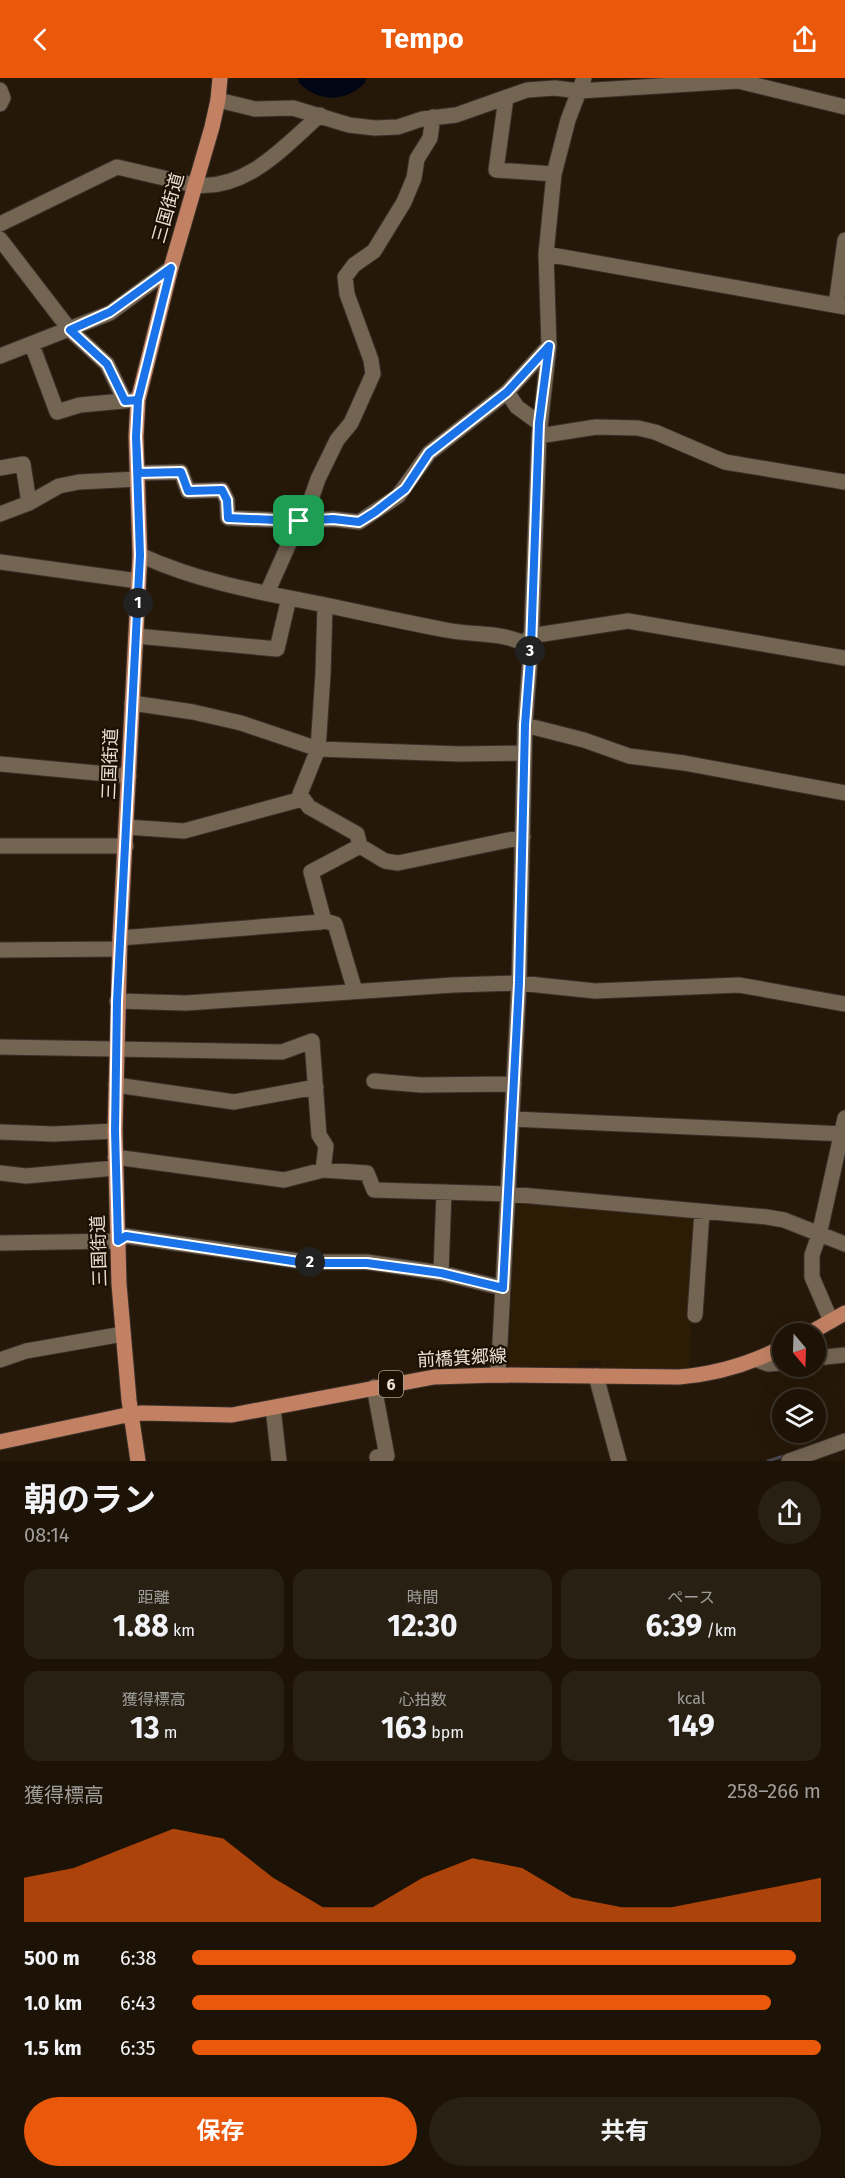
<!DOCTYPE html>
<html lang="ja">
<head>
<meta charset="utf-8">
<style>
	:root { --surface:#1c1206; --page:#292014; --text:#f1f3f6; --muted:#a09e9b; --line:#3a3228; --accent:#ea580c }
	body { margin:0; font-family:"Fira Sans","Noto Sans JP",sans-serif; background:var(--page); color:var(--text); height:100vh; display:flex; flex-direction:column; font-size:22px; white-space:nowrap }
	* { box-sizing:border-box; margin:0 }
	p { font-size:20px; color:var(--muted) }
	.icon { flex:none; width:33px; height:33px; fill:none; stroke:currentColor; stroke-width:2; stroke-linecap:round; stroke-linejoin:round }
	.map { position:relative; height:1383px; overflow:hidden }
	.panel { display:flex; flex-direction:column; background:var(--surface); flex:1 }
	.panel>* { flex:none }
	.needle { width:39px; rotate:161deg }
	.controls { position:absolute; left:772px; top:1245px; display:grid; gap:12px }
	.controls a { display:grid; place-items:center; width:54px; height:54px; border-radius:50%; background:var(--surface); box-shadow:0 6px 24px #0002,0 0 0 2px var(--line); font-size:30px }
	.pin { position:absolute; display:grid; place-items:center; width:51px; height:51px; color:#fff; margin:-26px; border-radius:12px; box-shadow:0 3px 9px #0006 }
	.km { position:absolute; width:30px; height:30px; margin:-15px; border-radius:50%; background:#222; color:#fff; font-size:16px; line-height:30px; text-align:center }
	.round { display:grid; place-items:center; flex:none; width:63px; height:63px; border-radius:32px; background:var(--page) }
	.headline { display:flex; align-items:center; justify-content:space-between; height:102px; padding:0 24px }
	h1 { font-size:33px; font-weight:700; line-height:45px }
	.stats { display:grid; grid-template-columns:repeat(3,1fr); gap:9px; height:102px; padding:6px 24px }
	.stats div { display:grid; align-content:center; border-radius:15px; background:var(--page); text-align:center }
	.stats b { font-size:30px; font-weight:700 }
	.stats small { font-size:16px; font-weight:400 }
	.stats p { font-size:16px }
	.chart { height:168px; padding:12px 24px }
	.chart p { display:flex; justify-content:space-between }
	.chart svg { width:100%; height:108px; margin-top:6px; fill:var(--accent); opacity:.7 }
	.action { display:flex; gap:12px; margin-top:auto; padding:12px 24px }
	.action a { flex:1; height:69px; border-radius:36px; background:var(--accent); color:#fff; font-size:24px; font-weight:700; line-height:69px; text-align:center }
	.action a+a { background:var(--page); color:var(--text) }
	ul { padding:0 24px; list-style:none; font-size:20px }
	li { display:grid; grid-template-columns:96px 72px 1fr; align-items:center; height:45px }
	li i { height:15px; border-radius:8px; background:var(--accent) }
	header { display:flex; justify-content:space-between; align-items:center; height:78px; padding:0 24px; background:var(--accent); color:#fff; font-size:27px; font-weight:700 }
	.map>svg:first-child { display:block }
	.built { fill:#2d1c05 }
	.lines { fill:none; stroke-linecap:round; stroke-linejoin:round }
	.stream { stroke:#46474e; stroke-width:3 }
	.river { stroke:#000614; stroke-width:20 }
	.minor-casing { stroke:#3a302b; stroke-width:17 }
	.major-casing { stroke:#3a302b; stroke-width:17 }
	.minor { stroke:#746552; stroke-width:15 }
	.major { stroke:#c38163; stroke-width:15 }
	.route-casing { stroke:#fff; stroke-width:12 }
	.route { stroke:#1a73e8; stroke-width:8 }
	.labels { text-anchor:middle; dominant-baseline:central; stroke-width:4.5; stroke-linejoin:round; paint-order:stroke }
	.shield { fill:#1b0f02; stroke:#aba196; stroke-width:1.5 }
	.shield-label { font-size:16px; font-weight:bold; fill:#e9e0d5 }
	.street-label { font-size:18px; fill:#e9e0d5; stroke:#1b0f02 }
</style>
</head>
<body>
<header><svg class="icon" aria-label="back" viewBox="0 0 24 24"><path d="M15 5l-7 7 7 7"/></svg>Tempo<svg class="icon" aria-label="share" viewBox="0 0 24 24"><path d="M12 15V3M7 8l5-5 5 5M5 13v7h14v-7"/></svg></header>
<div class="map">
<svg width="845" height="1383" viewBox="0 0 845 1383">
	<rect width="100%" height="100%" fill="#251808"/>
	<path class="built" d="M517,1118L699,1136L689,1290H601V1283L579,1282V1289L508,1288Z"/>
	<g class="lines">
		<path class="stream" d="M768,1383L787,1377"/>
		<path class="river" d="M308,0C324,13 340,13 356,0"/>
		<g class="minor-casing">
			<path id="minor" d="M0,12L3,20L0,26
				M506,20L496,92L554,96
				M218,22L255,31L293,30L349,47L375,50L398,49L422,41L456,37L527,12L555,10L579,13L738,3L845,29
				M0,146L117,89L194,107C246,113 284,69 320,37
				M0,161L70,252L107,286L125,323
				M546,176L845,229
				M836,227L845,162
				M32,267L57,334L80,327L134,322
				M0,278L110,235L171,190
				M507,314L517,329L539,345
				M539,358L596,349L638,350L655,354L725,384L845,404
				M0,390L23,386L29,425
				M138,395L181,394L188,413L222,412L227,422L228,440L299,443L333,441L359,444L398,418L429,375L507,314L549,268
				M0,436L29,425L59,408L79,404L138,401
				M140,477C199,504 258,514 321,526C363,535 404,544 446,552C475,558 505,553 531,569
				M0,484L138,503
				M267,515L299,443L310,424L318,401L337,362L351,345L373,296L371,282L347,216L345,199L354,187L374,173L404,124L414,100L417,81L430,60L433,39
				M325,527L323,596L318,671L300,716L309,729L357,756L360,768L385,783L398,785L523,759
				M136,558L277,571L289,520
				M530,558L628,543L845,580
				M132,625L193,634L241,645L318,671L460,676L524,675
				M525,647L584,662L629,678L684,685L845,715
				M0,686L129,698
				M126,749L184,753L302,721
				M0,768H126
				M322,842L335,846L355,913
				M120,860L321,844L323,839L311,794L360,768
				M0,872L119,871
				M117,923L186,925L453,907L519,905L595,913L739,907L845,926
				M0,969L282,974L312,963L319,1057L326,1068L323,1092
				M374,1003L421,1007L514,1006
				M116,1007L234,1024L316,1009
				M512,1041L845,1056
				M0,1054L54,1056L115,1053
				M115,1079L284,1102L323,1092L367,1095L374,1112L509,1116L767,1139L784,1142L845,1166
				M0,1095L26,1098L115,1090
				M0,1165L118,1163L126,1158L306,1184H367L441,1195L503,1210
				M441,1195L444,1114
				M695,1237L702,1134
				M831,1243L812,1199V1177L819,1157L845,1040
				M816,1280L845,1277
				M0,1282L26,1273L123,1256
				M757,1282L768,1286L783,1285
				M497,1297L499,1284L519,905L525,647L531,569L539,358L549,268L546,176L554,96L568,42L584,0
				M596,1298L619,1383
				M374,1309L387,1378L377,1379L378,1383
				M273,1330L279,1383
				M789,1383L845,1363"/>
		</g>
		<g class="major-casing">
			<path id="major" d="M808,1256L845,1235
				M0,1364L122,1338L142,1335L232,1337L434,1299L497,1297L679,1299C717,1296 750,1286 783,1269
				M138,1383L129,1322L119,1206L115,1053L120,860L140,477L136,359L138,322L171,190L212,49L218,22L220,0"/>
		</g>
		<use href="#minor" class="minor"/>
		<use href="#major" class="major"/>
	</g>
	<g class="lines">
		<g class="route-casing">
			<path id="route" d="M299,443L228,440L227,422L222,412L188,413L181,394L138,395L136,359L138,322L125,323L107,286L70,252L110,234L171,190L138,322L136,359L140,477L117,923L115,1053L118,1163L126,1158L306,1185H367L441,1195L503,1210L519,905L525,647L531,569L539,345L549,268L507,314L429,375L405,411L375,434L359,444L333,441L299,443"/>
		</g>
		<use href="#route" class="route"/>
	</g>
	<g class="labels">
		<rect class="shield" x="379" y="1293" width="24" height="26" rx="4.5"/>
		<g class="shield-label">
			<text x="391" y="1306">6</text>
		</g>
		<g class="street-label">
			<text transform="translate(168 130) rotate(-74)">三国街道</text>
			<text transform="translate(110 686) rotate(-88)">三国街道</text>
			<text transform="translate(99 1173) rotate(-92)">三国街道</text>
			<text transform="translate(462 1280) rotate(-3)">前橋箕郷線</text>
		</g>
	</g>
</svg>
<div class="controls">
<a><svg class="needle" viewBox="-14 -14 28 28"><path d="M0-13l5 13h-10z" fill="#e53935"/><path d="M0 13l5-13h-10z" fill="#a09e9b"/></svg></a>
<a><svg class="icon" aria-label="layers" viewBox="0 0 24 24"><path d="M12 4l9 5-9 5-9-5zM3 14l9 5 9-5"/></svg></a>
</div>
<div class="pin" style="left:299px;top:443px;background:#1e9e55"><svg class="icon" aria-label="arrive" viewBox="0 0 24 24"><path d="M6 21V4h12l-3 4 3 4H6"/></svg></div>
<b class="km" style="left:138px;top:525px">1</b>
<b class="km" style="left:310px;top:1184px">2</b>
<b class="km" style="left:530px;top:573px">3</b>
</div>
<section class="panel">
<div class="headline"><div><h1>朝のラン</h1><p>08:14</p></div><a class="round"><svg class="icon" aria-label="share" viewBox="0 0 24 24"><path d="M12 15V3M7 8l5-5 5 5M5 13v7h14v-7"/></svg></a></div>
<div class="stats">
<div><p>距離</p><b>1.88<small> km</small></b></div>
<div><p>時間</p><b>12:30</b></div>
<div><p>ペース</p><b>6:39<small> /km</small></b></div>
</div>
<div class="stats">
<div><p>獲得標高</p><b>13<small> m</small></b></div>
<div><p>心拍数</p><b>163<small> bpm</small></b></div>
<div><p>kcal</p><b>149</b></div>
</div>
<div class="chart"><p><span>獲得標高</span>258–266 m</p>
<svg viewBox="0 0 160 44" preserveAspectRatio="none"><path d="M0 44V26L10 22L20 14L30 6L40 10L50 26L60 38L70 38L80 26L90 18L100 22L110 34L120 38L130 38L140 34L150 30L160 26V44z"/></svg>
</div>
<ul>
<li><b>500 m</b>6:38<i style="width:96%"></i></li>
<li><b>1.0 km</b>6:43<i style="width:92%"></i></li>
<li><b>1.5 km</b>6:35<i style="width:100%"></i></li>
</ul>
<div class="action"><a>保存</a><a>共有</a></div>
</section>
</body>
</html>
